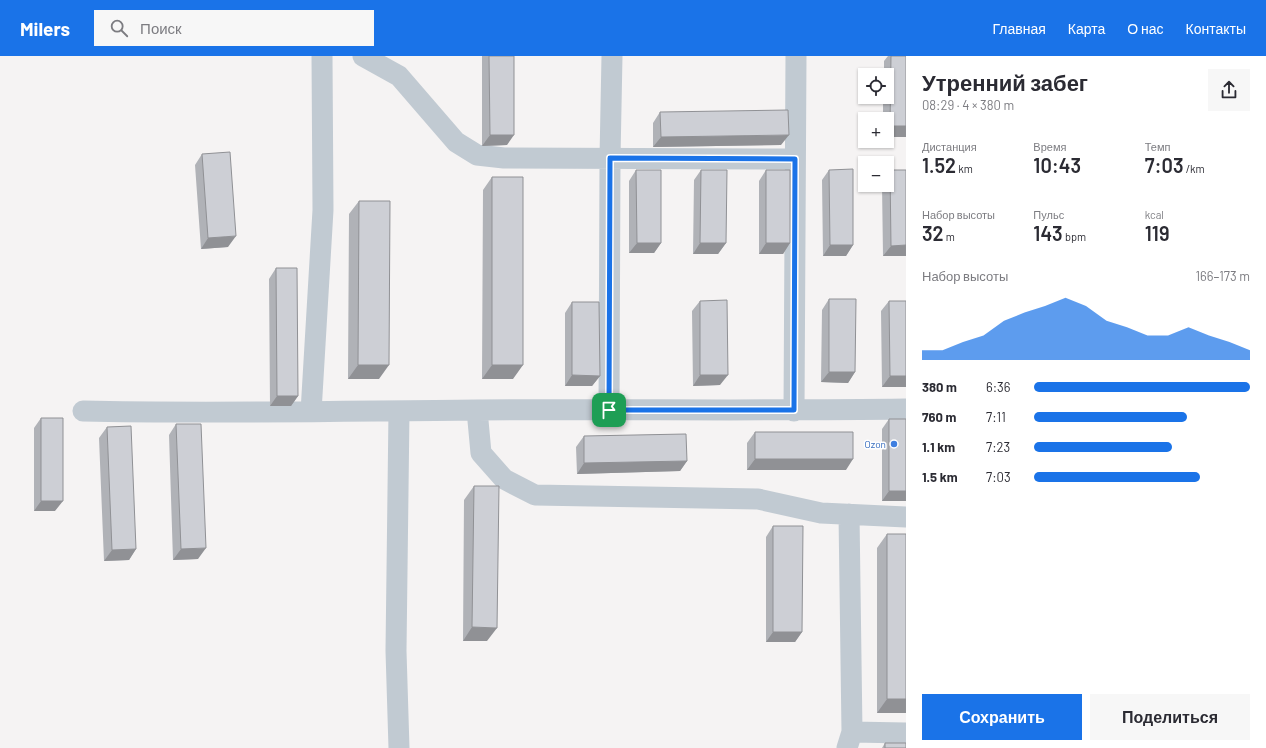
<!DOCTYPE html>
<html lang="ru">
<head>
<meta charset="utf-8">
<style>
	:root { --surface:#fff; --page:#f7f7f7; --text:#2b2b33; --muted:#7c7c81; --accent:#1a73e8 }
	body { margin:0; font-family:Barlow,sans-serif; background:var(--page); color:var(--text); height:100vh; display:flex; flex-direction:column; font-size:15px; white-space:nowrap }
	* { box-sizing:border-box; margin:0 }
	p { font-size:13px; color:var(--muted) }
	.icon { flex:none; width:22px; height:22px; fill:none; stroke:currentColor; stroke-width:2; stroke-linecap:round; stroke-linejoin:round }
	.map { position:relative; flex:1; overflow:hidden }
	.sheet { display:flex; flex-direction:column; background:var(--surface); width:360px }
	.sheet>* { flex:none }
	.controls { position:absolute; left:858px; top:12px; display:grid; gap:8px }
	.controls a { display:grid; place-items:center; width:36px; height:36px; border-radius:0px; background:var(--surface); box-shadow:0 1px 3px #0004; font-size:20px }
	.pin { position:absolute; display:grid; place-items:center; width:34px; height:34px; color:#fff; margin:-17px; border-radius:8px; box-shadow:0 2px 6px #0006 }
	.round { display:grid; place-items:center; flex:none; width:42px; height:42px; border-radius:0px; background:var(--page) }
	.head { display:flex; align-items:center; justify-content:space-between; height:68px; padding:0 16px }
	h1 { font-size:22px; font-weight:600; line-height:30px }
	.stats { display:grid; grid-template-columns:repeat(3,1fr); gap:6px; height:68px; padding:4px 16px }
	.stats div { display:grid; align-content:center }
	.stats b { font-size:20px; font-weight:600 }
	.stats small { font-size:11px; font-weight:400 }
	.stats p { font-size:11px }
	.chart { height:112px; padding:8px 16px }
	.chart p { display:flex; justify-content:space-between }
	.chart svg { width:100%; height:72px; margin-top:4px; fill:var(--accent); opacity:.7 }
	.action { display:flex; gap:8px; margin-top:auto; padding:8px 16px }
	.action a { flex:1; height:46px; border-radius:0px; background:var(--accent); color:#fff; font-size:16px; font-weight:600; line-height:46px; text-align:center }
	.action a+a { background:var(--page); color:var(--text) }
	ul { padding:0 16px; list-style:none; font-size:13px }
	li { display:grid; grid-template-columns:64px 48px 1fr; align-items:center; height:30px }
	li i { height:10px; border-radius:5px; background:var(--accent) }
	header { display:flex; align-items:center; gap:24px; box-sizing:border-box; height:56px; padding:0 20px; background:var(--accent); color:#fff }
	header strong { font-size:19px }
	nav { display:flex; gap:22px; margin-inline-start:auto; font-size:14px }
	.search { width:280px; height:36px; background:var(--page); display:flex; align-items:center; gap:10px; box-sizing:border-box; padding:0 14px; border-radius:0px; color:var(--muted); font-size:15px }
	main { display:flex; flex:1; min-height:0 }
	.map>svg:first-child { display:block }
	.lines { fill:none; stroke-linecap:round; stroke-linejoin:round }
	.minor { stroke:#c1cad2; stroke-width:21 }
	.wall { fill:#b0b2b7 }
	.shaded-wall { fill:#909195 }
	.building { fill:#cdcfd5; stroke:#909195 }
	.route-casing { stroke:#fff; stroke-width:8 }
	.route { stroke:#1a73e8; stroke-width:5 }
	.shop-dot { fill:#3f7fe0; stroke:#fff; stroke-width:1.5 }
	.labels { text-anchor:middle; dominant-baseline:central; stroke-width:3; stroke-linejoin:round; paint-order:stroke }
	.shop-label { font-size:10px; fill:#366cbe; stroke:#fff; text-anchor:end }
</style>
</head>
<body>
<header>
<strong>Milers</strong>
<div class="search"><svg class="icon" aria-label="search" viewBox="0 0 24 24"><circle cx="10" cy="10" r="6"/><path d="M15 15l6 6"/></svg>Поиск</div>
<nav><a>Главная</a><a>Карта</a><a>О нас</a><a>Контакты</a></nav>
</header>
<main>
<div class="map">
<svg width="906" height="692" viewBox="0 0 906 692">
	<rect width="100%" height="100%" fill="#f5f3f3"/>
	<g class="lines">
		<path class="minor" d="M363,0L399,20L456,86L477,99L504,102L795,103
			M477,354L481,397L504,423L535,439L758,443L821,457L906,461
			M609,354L610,102L612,0
			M83,355C214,358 345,355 476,354C619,353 763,355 906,353
			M399,355L396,595L399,692
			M794,355L796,0
			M311,356L323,154L322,0
			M852,676L906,677
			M847,692L852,676L849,458"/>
	</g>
	<path class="wall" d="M482,0H514L507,89L482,90Z
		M888,0H906V81H887V63H883V41H887V19H884V5Z
		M660,56L781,89L653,91V67Z
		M202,98L228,191L201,193L195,109Z
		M636,114L661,187L654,197H629V125Z
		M701,114L726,187L718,198H693L694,124Z
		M766,114L790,187L783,198H759V125Z
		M829,114L853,189L846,200H823L822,124Z
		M890,114H906V200H883L882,129H887V118Z
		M492,121L513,323H482L483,134Z
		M359,145L379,323H348L349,158Z
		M276,212L298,340L291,350H270L269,223Z
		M829,243L855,316L848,327L821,326L822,254Z
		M700,245L720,329L693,330L692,255Z
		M889,245L906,331H882L881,255Z
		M572,246L600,320L592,330H565V257Z
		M41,362L55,455H34V372Z
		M889,363H906V445H882V373Z
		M176,368L198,503L173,504L169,379Z
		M107,371L136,493L129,504L104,505L99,382Z
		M755,376L846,414H747V387Z
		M584,380L687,405L680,415L577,418L576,391Z
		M474,430L487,585H463L464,444Z
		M773,470L802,576L795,586H766V481Z
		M887,478H906V657H877V492Z
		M885,687L906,692H882Z"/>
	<path class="shaded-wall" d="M890,70H906V81H887V75Z
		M490,79H514L507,89L482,90Z
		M789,79L781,89L653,91L661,81Z
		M236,180L228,191L201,193L208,182Z
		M637,187H661L654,197H629Z
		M700,187H726L718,198H693Z
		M766,187H790L783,198H759Z
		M830,189H853L846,200H823Z
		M906,189V200H883L891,190Z
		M358,309H389L379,323H348Z
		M492,309H523L513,323H482Z
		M829,316H855L848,327L821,326Z
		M572,319L600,320L592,330H565Z
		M700,319H728L720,329L693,330Z
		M890,320H906V331H882Z
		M277,340H298L291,350H270Z
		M755,403H853L846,414H747Z
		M687,405L680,415L577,418L584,407Z
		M889,435H906V445H882Z
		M41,445H63L55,455H34Z
		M206,492L198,503L173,504L181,493Z
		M136,493L129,504L104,505L112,494Z
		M472,571L497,572L487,585H463Z
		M773,576H802L795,586H766Z
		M887,643H906V657H877Z"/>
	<path class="building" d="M489,0H514V79H490Z
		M891,0H906V70H890Z
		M788,54L789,79L661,81L660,56Z
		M230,96L236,180L208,182L202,98Z
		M853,113V189H830L829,114Z
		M636,114H661V187H637Z
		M701,114H727L726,187H700Z
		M766,114H790V187H766Z
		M890,114H906V189L891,190Z
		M492,121H523V309H492Z
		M359,145H390L389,309H358Z
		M276,212H297L298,340H277Z
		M829,243H856L855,316H829Z
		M727,244L728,319H700V245Z
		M889,245H906V320H890Z
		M572,246H599L600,320L572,319Z
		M41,362H63V445H41Z
		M889,363H906V435H889Z
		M176,368H201L206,492L181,493Z
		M131,370L136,493L112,494L107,371Z
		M755,376H853V403H755Z
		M686,378L687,405L584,407V380Z
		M474,430H499L497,572L472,571Z
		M773,470H803L802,576H773Z
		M887,478H906V643H887Z
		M885,687H906V692H885Z"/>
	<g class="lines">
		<g class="route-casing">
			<path id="route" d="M610,102L795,103L794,354H609Z"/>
		</g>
		<use href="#route" class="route"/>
	</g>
	<circle class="shop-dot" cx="894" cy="388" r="4"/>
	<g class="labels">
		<g class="shop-label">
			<text x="886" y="388">Ozon</text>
		</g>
	</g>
</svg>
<div class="controls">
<a><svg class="icon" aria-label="locate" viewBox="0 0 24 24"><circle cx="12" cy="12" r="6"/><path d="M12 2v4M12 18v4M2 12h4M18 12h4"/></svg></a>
<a>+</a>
<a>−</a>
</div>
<div class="pin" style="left:609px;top:354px;background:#1e9e55"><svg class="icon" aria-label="arrive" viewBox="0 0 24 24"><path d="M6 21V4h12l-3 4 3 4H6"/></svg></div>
</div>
<section class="sheet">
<div class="head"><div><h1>Утренний забег</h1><p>08:29 · 4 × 380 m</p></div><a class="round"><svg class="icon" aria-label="share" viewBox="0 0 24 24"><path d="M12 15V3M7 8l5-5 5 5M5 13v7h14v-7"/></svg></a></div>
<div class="stats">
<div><p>Дистанция</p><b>1.52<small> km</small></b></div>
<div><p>Время</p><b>10:43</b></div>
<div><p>Темп</p><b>7:03<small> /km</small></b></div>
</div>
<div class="stats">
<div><p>Набор высоты</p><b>32<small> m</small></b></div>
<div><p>Пульс</p><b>143<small> bpm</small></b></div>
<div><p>kcal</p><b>119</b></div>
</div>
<div class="chart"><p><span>Набор высоты</span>166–173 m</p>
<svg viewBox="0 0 160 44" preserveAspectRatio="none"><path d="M0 44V38L10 38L20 33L30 29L40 20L50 15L60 11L70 6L80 11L90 20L100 24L110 29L120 29L130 24L140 29L150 33L160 38V44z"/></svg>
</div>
<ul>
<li><b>380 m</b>6:36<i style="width:100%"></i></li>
<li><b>760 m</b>7:11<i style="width:71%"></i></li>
<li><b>1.1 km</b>7:23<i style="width:64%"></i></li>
<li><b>1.5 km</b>7:03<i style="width:77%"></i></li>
</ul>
<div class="action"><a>Сохранить</a><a>Поделиться</a></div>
</section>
</main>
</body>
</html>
